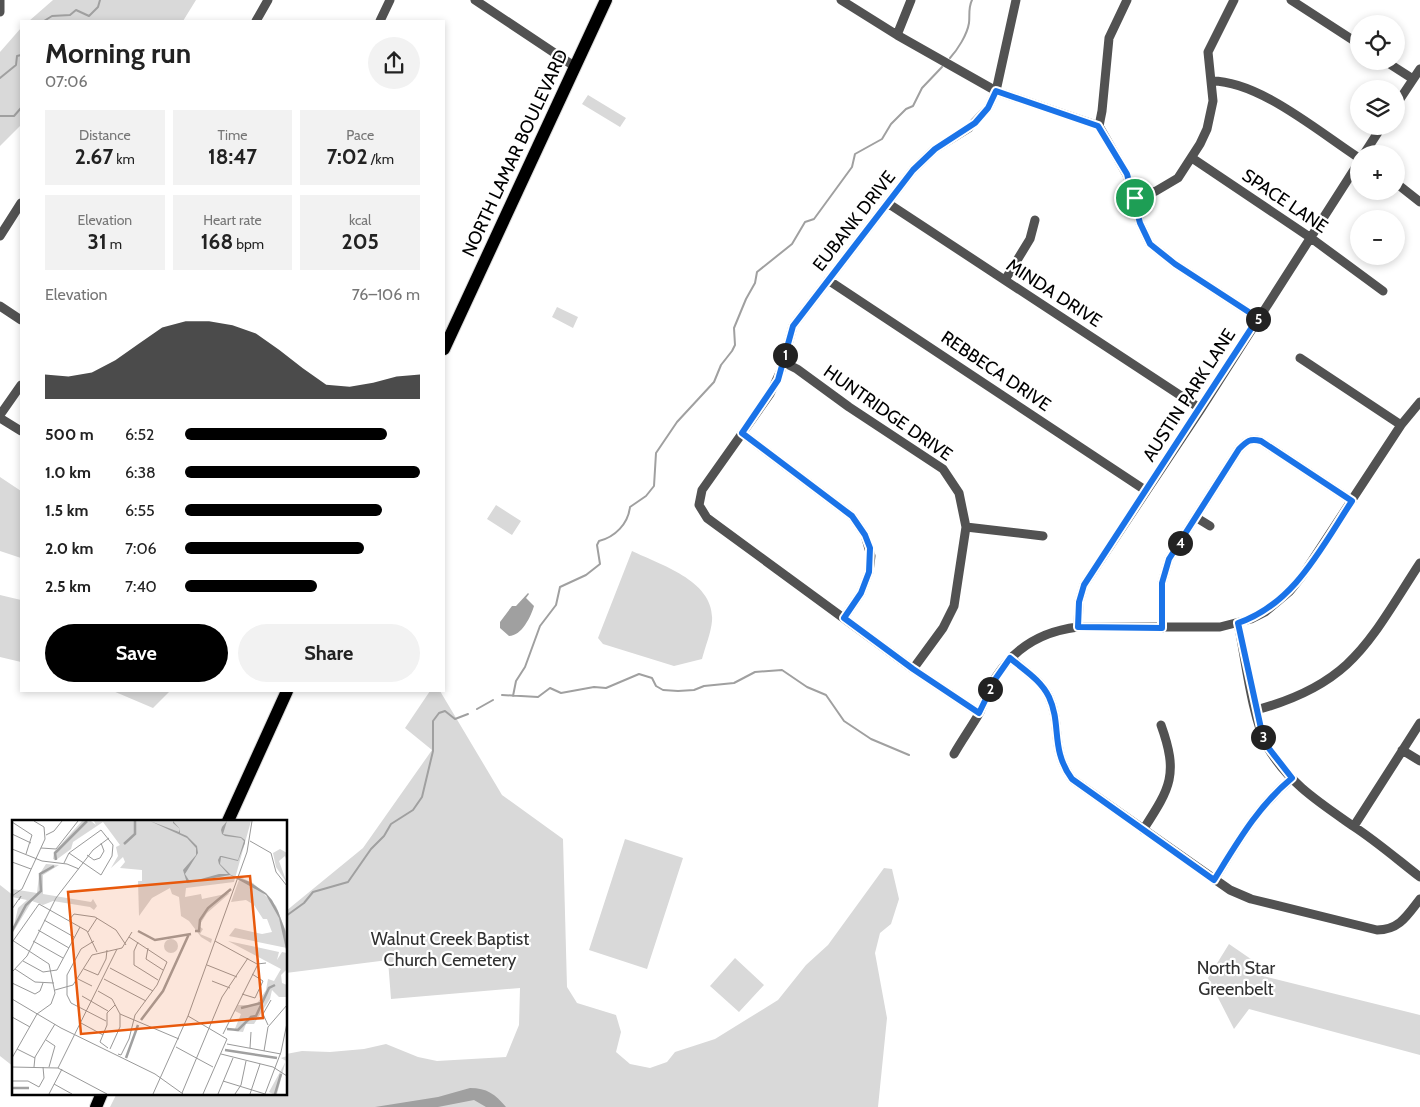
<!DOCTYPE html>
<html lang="en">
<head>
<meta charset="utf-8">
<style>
	:root { --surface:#fff; --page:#f2f2f2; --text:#222; --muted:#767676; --accent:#000 }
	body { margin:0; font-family:Cabin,sans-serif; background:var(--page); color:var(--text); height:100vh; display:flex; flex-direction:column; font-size:19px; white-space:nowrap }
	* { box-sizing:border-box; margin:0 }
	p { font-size:16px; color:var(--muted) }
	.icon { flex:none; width:28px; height:28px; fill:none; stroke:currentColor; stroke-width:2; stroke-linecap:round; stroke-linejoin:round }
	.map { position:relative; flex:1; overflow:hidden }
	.details { position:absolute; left:20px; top:20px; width:425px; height:672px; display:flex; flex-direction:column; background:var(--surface); border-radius:0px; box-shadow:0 2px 8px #0003 }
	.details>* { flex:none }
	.fabs { position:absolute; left:1350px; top:15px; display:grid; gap:10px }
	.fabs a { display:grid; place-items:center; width:55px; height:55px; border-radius:50%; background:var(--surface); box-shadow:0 2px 8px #0003; font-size:25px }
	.pin { position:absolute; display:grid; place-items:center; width:42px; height:42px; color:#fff; margin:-21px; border:2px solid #fff; border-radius:50%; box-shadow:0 1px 5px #0007 }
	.km { position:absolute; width:25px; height:25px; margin:-12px; border-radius:50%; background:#222; color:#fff; font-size:14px; line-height:25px; text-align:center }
	.round { display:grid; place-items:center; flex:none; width:52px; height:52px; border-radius:26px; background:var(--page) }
	.summary { display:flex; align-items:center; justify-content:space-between; height:85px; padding:0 25px }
	h1 { font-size:28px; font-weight:700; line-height:38px }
	.stats { display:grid; grid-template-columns:repeat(3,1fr); gap:8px; height:85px; padding:5px 25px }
	.stats div { display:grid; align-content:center; border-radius:0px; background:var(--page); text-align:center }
	.stats b { font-size:21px; font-weight:700 }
	.stats small { font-size:14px; font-weight:400 }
	.stats p { font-size:14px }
	.chart { height:140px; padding:10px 25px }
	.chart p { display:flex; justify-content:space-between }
	.chart svg { width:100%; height:90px; margin-top:5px; fill:var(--accent); opacity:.7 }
	.cta { display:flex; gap:10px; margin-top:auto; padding:10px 25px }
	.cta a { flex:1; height:58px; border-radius:30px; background:var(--accent); color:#fff; font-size:20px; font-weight:700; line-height:58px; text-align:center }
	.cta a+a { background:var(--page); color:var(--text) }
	ul { padding:0 25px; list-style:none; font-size:16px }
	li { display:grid; grid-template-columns:80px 60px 1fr; align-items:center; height:38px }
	li i { height:12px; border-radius:6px; background:var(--accent) }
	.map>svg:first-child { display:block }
	.green { fill:#d9d9d9 }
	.water { fill:#a0a0a0 }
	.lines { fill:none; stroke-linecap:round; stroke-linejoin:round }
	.stream { stroke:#a0a0a0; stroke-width:2 }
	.primary-casing { stroke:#dbdbdb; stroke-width:14 }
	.minor { stroke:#525252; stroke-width:9 }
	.primary { stroke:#000; stroke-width:12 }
	.route-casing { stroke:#fff; stroke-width:10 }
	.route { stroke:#1a73e8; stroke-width:6 }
	.labels { text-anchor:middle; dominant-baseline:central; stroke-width:4.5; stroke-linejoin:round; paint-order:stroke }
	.street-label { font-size:18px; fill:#000; stroke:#fff }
	.park-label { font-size:18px; fill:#303030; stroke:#fff }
	.inset-river { fill:none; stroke:#a0a0a0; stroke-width:2.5 }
	.inset-road { fill:none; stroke:#999; stroke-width:1 }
	.view { fill:#e8590c; fill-opacity:0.15; stroke:#e8590c; stroke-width:2.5 }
	.inset-edge { fill:none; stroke:#000; stroke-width:2.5 }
</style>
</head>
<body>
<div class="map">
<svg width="1420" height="1107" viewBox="0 0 1420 1107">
	<rect width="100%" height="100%" fill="#fff"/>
	<path class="green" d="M53,0H196L183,21H29Z
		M21,28V125L0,146V52Z
		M588,95L626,118L620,127L582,104Z
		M557,307L578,317L573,328L552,317Z
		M0,477L21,491V558L0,551Z
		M496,505L521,521L512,535L487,519Z
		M632,551C661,565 715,581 712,621C711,633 705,647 702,659L674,666L603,644L598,638Z
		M0,595L21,600V662L0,657Z
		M113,691H170L153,708Z
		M430,691H440L502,795L563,839L567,987L577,1003L616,1015L621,1032L616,1052L630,1064L650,1068L667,1062L675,1052L715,1039L778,1000L806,965L828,945L884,868L892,869L899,899L891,924L880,933L875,953L887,1018L878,1107H110L117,1093H286V1054L302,1051L330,1052L364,1049L386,1044L418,1057L437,1061L506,1057L519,1025L520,988L391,999L388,960L286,973V911L363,848L432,750L405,728Z
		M625,839L683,858L647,969L589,950Z
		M0,885L14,896V1067L0,1056Z
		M1229,944L1261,966L1259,975L1420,1015V1055L1249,1009L1234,1029L1208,978Z
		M735,958L764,985L739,1012L710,986Z"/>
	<path class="water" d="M528,593L529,594L526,598L534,606C531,616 522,636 509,636L500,628V622L512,606H516Z
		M470,1088C487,1088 495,1094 506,1107H486L474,1100L438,1107H375L438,1097Z"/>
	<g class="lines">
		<path class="stream" d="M44,21L52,16L70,15L76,10L89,16L98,7L100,0
			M950,58C958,49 967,35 969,23C970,15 968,8 972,0
			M0,78L16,65L17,56L21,55
			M0,116H14L21,108
			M502,695L538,697L550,688L561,693L594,687L606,688L639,674L652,678L656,686L663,690L678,691L694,690L704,686L734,683L755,672L782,670L807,687L826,695L844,721L871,739L909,755
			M513,696L516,681L525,667L540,626L556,605L560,587L586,575L600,564L597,545L599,541C615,537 628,524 630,507L646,496L654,486L656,453L677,422L714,382L721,365L732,351L735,345L734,328L746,299L755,283L757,272L792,244L805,222L814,219L852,167L855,154L882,139L891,124L906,109L913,106L922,88L942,67
			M477,709L493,700
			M286,916L304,903L313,892L348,882L371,849L384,836L391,824L413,810L422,797L433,751V721L439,713L445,711L455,719L468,714"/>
		<g class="primary-casing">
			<path id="primary" d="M444,349L606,0
				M228,821L287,691
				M96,1107L102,1093"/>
		</g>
		<path class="minor" d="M475,0L574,66
			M841,0L897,35L996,91L1099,126L1127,175L1140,223L1150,244L1175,264L1258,318
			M1291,0L1359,44
			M0,12V0
			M256,21L268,0
			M380,21L390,0
			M897,35L911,0
			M1385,61L1413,79
			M1212,81C1259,81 1319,132 1359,158
			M1396,105L1420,69
			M1099,126L1102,111L1109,38L1127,0
			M1364,154L1382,126
			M1192,158L1311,238L1383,291
			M1396,183L1420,202
			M1135,198L1156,191L1178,178L1200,144L1207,129L1213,101L1208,52L1234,0
			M889,204L1201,409
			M0,236L21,203
			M828,280L1145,490
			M1005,280L1030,239L1035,220
			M0,306L21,320
			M1300,358L1401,425
			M783,362L797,369L849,407L943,469L959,493L966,527L954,606L943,628L913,669
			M0,415L21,385
			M0,418L21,431
			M742,433L852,516L865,535L871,556L869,572L861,593L844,618
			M1197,518L1210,526
			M966,527L1043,536
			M1238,623C1245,656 1252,718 1267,746C1287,782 1320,803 1353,826C1376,841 1398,860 1420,877
			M1078,627L1079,602L1084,585L1201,409L1359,162
			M1162,628V583L1169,559L1239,449C1247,441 1250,438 1261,441L1352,501
			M1011,658C1024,670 1041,680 1049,697C1062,725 1050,749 1072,779L1230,890L1251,899L1377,930C1399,930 1407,916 1420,899
			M1256,710C1353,684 1369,641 1420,563
			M979,713L913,669L707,518L699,505L702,490L770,394L781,370L793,326L913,170L935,149L969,128L988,108L996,91L1016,0
			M1402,750L1420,761
			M954,754C962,740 972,726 980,712C985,700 989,688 996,677C1015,647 1044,631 1078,627H1220L1251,619L1265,612L1290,591L1302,576L1401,425L1420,402
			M1354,826L1420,723
			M1143,830C1170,788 1179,775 1161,725
			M1214,880C1238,842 1257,807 1292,778"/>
		<use href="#primary" class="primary"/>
	</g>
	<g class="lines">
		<g class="route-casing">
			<path id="route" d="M996,91L1098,126L1127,174L1140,223L1150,244L1175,264L1258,318L1084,585L1079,602L1078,627L1162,628V583L1169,559L1239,449C1247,441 1250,438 1261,441L1352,501C1321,548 1294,604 1238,623L1262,733L1267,746L1292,778C1258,806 1237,843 1214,880L1072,779C1050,749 1062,725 1049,697C1041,680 1024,670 1010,658L996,678L979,713L913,669L844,618L861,593L869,572L870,548L865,535L852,516L742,433L778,380L793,326L913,170L935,149L975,123L988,108Z"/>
		</g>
		<use href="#route" class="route"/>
	</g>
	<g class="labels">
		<g class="street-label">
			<text transform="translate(515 153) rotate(-65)">NORTH LAMAR BOULEVARD</text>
			<text transform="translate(1285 201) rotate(34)">SPACE LANE</text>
			<text transform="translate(854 221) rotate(-52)">EUBANK DRIVE</text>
			<text transform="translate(1054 293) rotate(33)">MINDA DRIVE</text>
			<text transform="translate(996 371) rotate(34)">REBBECA DRIVE</text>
			<text transform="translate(1189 395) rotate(-57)">AUSTIN PARK LANE</text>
			<text transform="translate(888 413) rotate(35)">HUNTRIDGE DRIVE</text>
		</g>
		<g class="park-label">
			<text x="450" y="939">Walnut Creek Baptist<tspan x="450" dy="21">Church Cemetery</tspan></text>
			<text x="1236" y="968">North Star<tspan x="1236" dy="21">Greenbelt</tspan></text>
		</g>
	</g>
	<g transform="translate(12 820)">
		<rect width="275" height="275" fill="#fff"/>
		<path d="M70,1H79L84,5L82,1H239L222,62L174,68L173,77L189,74L190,79L218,73L195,93L187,106L191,109L188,114L200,119L199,123L189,117L177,101L169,96L167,77L160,74L158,68L140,78L127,96L126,61H130V50L108,48L113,42L111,37L99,48L106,36L104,27L108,25L91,2L61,22L59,29L44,40L41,39L42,32ZM268,29L275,33V42L273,36L267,41L275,63L264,47L261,33ZM34,44L47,45L31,55V74L79,82L81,79L85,86L82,90L78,87L41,81L31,85L20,81L0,114L6,88L15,80L0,77V69L25,73L27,55ZM228,57L241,63L264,86L275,114V128L217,116L223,108L250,114L260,112L255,99H251L242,85L234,80L219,82ZM152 126a7 7 0 1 1 14 0a7 7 0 1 1-14 0ZM216,121L267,132L265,140L270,132L275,133V149L269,155L270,163L275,165V177H267L260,170L258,179L242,204H234L231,212L222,211L229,194L223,191L226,185H244L254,170L256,159L262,161L269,149ZM275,236L265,274H261L257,272L274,241L269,238Z" fill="#d9d9d9"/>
		<path d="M138,1L167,12L168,9L161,3V1L168,9V13L175,16L185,26L186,33L173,54L178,62L207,54H216L207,44L206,40L208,36H210L226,40L232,21L229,18L213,16L210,14L209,10L210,7L215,1L211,14L229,17L233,20V23L226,41L209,37L208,44L219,55L238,62L254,73L260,80L266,91L273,110L275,134L267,98L254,75L218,55L175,63L171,50L184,35V28L175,18Z" fill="#a0a0a0"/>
		<path class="inset-river" d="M112,24L123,14V1M44,40L43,33L75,1M0,111L14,85L29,71L28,54L42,46M126,111L143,120L179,114M183,111H187L188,100L196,88L219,69M229,188L249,183M129,200L151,171L177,114M215,209L226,210L239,197L244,196L257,168L263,165M213,230L265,238M114,238L126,205M0,268H17M263,274L269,254"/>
		<path class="inset-road" d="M0,2L20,15L14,34M0,14L19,23M34,15L42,11L50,1M238,21L259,33L264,52L275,66M29,28L44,29L66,1M0,29L30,41L55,44L67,49M75,35L82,40L88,38L92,31L89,23M0,42L19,49M52,43L57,33L89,10L101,25L100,36L89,55L57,33M0,76L10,69L33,19L32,7L22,1M0,89L9,76L7,80M32,100L62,117M57,100L62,94L83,97L104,110L114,125M26,110L57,128M76,112L85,98M0,120L37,144L43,173L39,184L25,194L0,238M1,121L27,84L75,111L85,132M21,121L51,138M82,121L69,129L55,155V175L59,183L94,201M203,121L245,144L254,143M126,122L122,131V145L146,160M136,128L134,139L151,150M11,141L31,152L45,150L68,107M195,145L225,157M98,148L141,171M3,149L23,162L42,163M72,149L86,155L94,139L95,130M0,152L15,136L44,78L81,30L97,18M66,159L80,166M92,159L134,181M200,161L218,168M0,163L23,174L28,171L31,163M43,170L61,165L80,135L110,128L120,112M86,171L100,179L108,194L167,219M230,174L243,178L251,161L240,154M70,176L96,191M0,179L49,208L143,254L171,274M176,196L215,219M0,197L18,207M69,203L91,215M256,205L251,194L259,180M211,214L246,144M34,220L43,226L37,247M215,224L269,234M164,227L201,247M96,228L88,222L95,205V193L103,185M238,228L239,212M5,229L23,238M98,229L108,207V194M252,231L256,207L275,185M106,234L109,235L117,219L123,195L145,165L155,142L117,117M209,234L261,247L275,256M0,247L46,248L95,274M22,247L23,237L43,204M46,248L105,129M0,261H16L27,267L32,258L31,247M211,261L253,274M42,264L60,274M170,273L210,177L236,138M37,274L50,249M141,274L176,196L235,32L240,1M191,274L215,219M206,274L221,238M223,274L229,265L234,241M238,274L248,244M253,274L269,232L275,203"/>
		<path class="view" d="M238,56L251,198L69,214L56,72Z"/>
		<rect width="275" height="275" class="inset-edge"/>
	</g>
</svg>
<div class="fabs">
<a><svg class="icon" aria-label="locate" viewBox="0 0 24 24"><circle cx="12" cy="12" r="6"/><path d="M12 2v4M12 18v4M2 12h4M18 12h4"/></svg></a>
<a><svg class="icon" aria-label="layers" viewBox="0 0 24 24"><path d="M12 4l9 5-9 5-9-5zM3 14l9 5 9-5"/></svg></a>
<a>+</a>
<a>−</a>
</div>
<div class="pin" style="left:1135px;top:198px;background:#1e9e55"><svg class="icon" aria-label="arrive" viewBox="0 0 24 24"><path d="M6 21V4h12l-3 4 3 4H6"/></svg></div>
<b class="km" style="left:785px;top:355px">1</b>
<b class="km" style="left:990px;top:689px">2</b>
<b class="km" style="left:1263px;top:737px">3</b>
<b class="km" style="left:1180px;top:543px">4</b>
<b class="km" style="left:1258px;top:319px">5</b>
<section class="details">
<div class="summary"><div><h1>Morning run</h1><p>07:06</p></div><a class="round"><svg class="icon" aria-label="share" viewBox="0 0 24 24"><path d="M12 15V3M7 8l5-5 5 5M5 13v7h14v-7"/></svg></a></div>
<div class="stats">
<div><p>Distance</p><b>2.67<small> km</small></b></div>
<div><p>Time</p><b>18:47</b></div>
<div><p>Pace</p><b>7:02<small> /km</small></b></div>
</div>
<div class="stats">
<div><p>Elevation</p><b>31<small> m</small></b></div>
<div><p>Heart rate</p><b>168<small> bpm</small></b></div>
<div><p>kcal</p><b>205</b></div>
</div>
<div class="chart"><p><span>Elevation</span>76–106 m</p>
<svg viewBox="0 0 160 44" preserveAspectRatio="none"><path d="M0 44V32L10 33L20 31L30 25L40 17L50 9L60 6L70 6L80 8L90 12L100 20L110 29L120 37L130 38L140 36L150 33L160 32V44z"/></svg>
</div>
<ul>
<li><b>500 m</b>6:52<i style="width:86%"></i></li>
<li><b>1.0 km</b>6:38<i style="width:100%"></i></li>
<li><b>1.5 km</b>6:55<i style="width:84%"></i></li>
<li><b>2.0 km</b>7:06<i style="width:76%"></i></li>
<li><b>2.5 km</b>7:40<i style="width:56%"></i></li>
</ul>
<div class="cta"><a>Save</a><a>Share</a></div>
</section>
</div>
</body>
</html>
